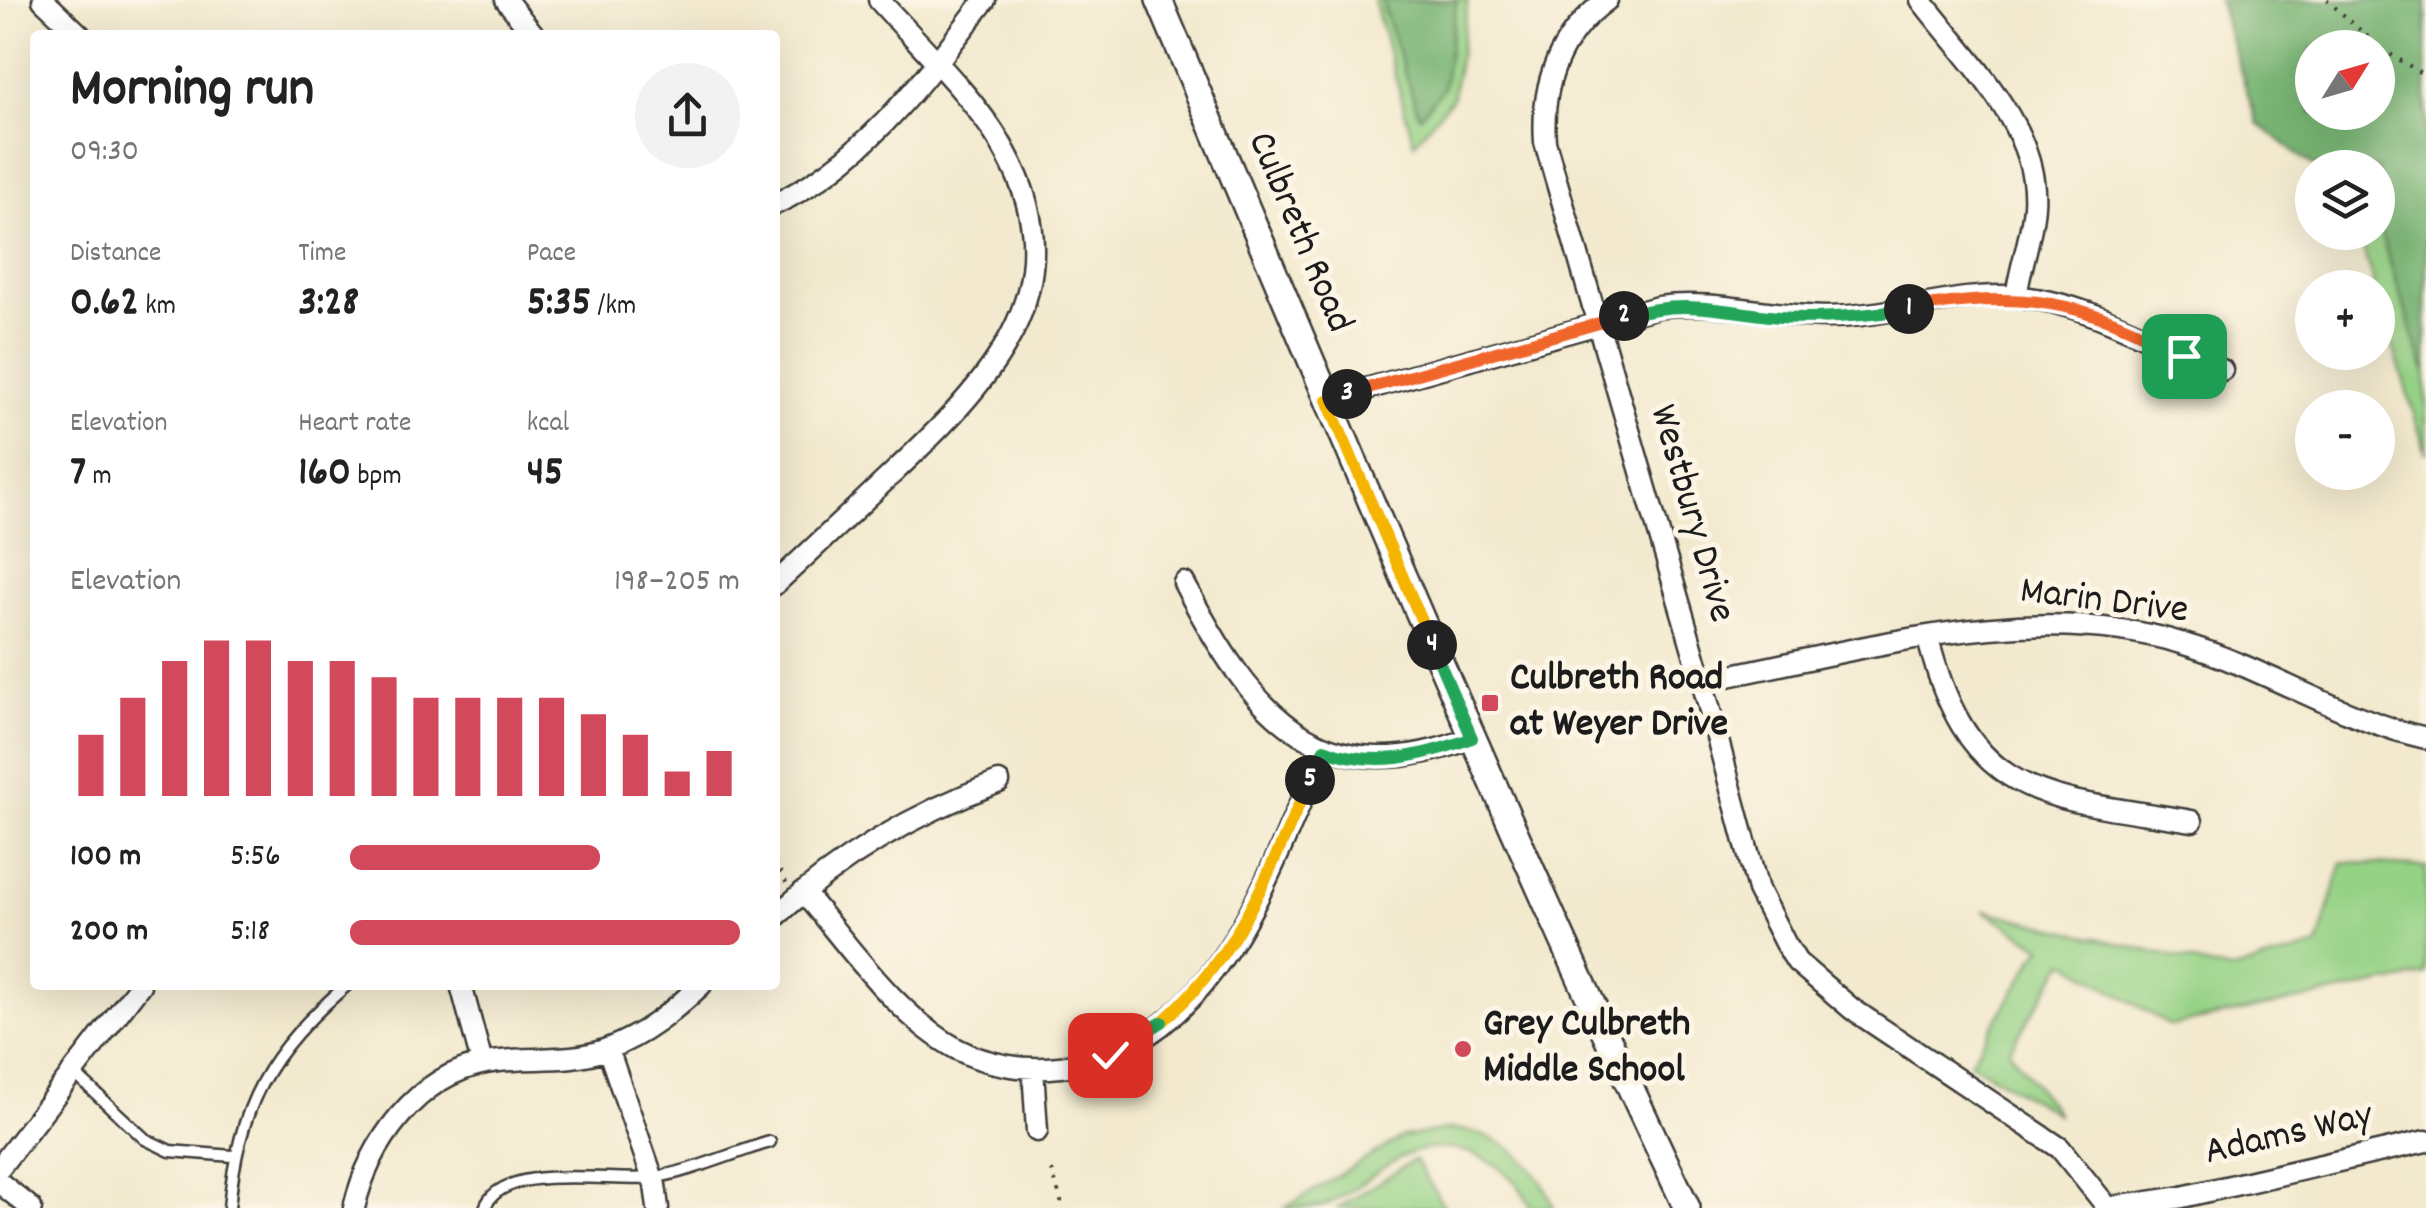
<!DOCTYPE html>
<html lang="en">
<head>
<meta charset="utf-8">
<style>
	:root { --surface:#fff; --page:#f2f2f2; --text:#222; --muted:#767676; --accent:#d1495b }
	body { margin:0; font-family:Dekko,sans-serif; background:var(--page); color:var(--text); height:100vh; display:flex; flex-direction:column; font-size:38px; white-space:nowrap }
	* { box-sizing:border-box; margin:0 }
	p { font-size:32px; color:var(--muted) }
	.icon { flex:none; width:55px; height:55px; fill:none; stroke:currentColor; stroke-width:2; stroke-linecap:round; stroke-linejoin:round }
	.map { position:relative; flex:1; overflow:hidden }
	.side { position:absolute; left:30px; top:30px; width:750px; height:960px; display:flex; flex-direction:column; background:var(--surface); border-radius:10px; box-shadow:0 10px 40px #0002 }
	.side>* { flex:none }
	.needle { width:65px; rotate:53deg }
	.fabs { position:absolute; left:2295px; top:30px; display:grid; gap:20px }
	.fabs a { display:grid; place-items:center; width:100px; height:100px; border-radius:50%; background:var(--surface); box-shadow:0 10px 40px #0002; font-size:50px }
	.pin { position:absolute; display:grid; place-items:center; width:85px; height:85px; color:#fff; margin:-42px; border-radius:20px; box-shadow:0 5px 15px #0006 }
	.km { position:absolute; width:50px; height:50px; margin:-25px; border-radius:50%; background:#222; color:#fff; font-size:28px; line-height:50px; text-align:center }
	.round { display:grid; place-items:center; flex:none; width:105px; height:105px; border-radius:52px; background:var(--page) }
	.overview { display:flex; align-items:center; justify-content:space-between; height:170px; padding:0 40px }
	h1 { font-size:55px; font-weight:800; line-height:75px }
	.stats { display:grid; grid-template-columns:repeat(3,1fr); gap:15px; height:170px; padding:10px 40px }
	.stats div { display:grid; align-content:center }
	.stats b { font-size:42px; font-weight:800 }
	.stats small { font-size:28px; font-weight:400 }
	.stats p { font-size:28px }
	.chart { height:280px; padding:20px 40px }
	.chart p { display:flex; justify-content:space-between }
	.chart svg { width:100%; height:180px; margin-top:10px; stroke:var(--accent); stroke-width:6 }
	ul { padding:0 40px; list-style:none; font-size:32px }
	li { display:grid; grid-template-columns:160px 120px 1fr; align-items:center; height:75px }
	li i { height:25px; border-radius:12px; background:var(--accent) }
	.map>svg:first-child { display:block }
	.green { fill:#96d286; stroke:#597751; stroke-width:2.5 }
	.forest { fill:#78b473; stroke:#4a6848; stroke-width:2.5; fill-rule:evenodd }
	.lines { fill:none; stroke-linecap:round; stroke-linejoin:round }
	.service-casing { stroke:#3c3b37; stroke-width:15 }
	.minor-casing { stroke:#3c3b37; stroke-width:25 }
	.tertiary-casing { stroke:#3c3b37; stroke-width:30 }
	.path { stroke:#3c3b37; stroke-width:4; stroke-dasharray:2.5 8; stroke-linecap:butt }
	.service { stroke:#fff; stroke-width:10 }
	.minor { stroke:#fff; stroke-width:20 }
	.tertiary { stroke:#fff; stroke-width:25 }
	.split-1-casing { stroke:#fff; stroke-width:20 }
	.split-2-casing { stroke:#fff; stroke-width:20 }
	.split-3-casing { stroke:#fff; stroke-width:20 }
	.split-4-casing { stroke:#fff; stroke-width:20 }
	.split-5-casing { stroke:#fff; stroke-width:20 }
	.split-6-casing { stroke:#fff; stroke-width:20 }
	.split-7-casing { stroke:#fff; stroke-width:20 }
	.split-1 { stroke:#f0652b; stroke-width:12 }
	.split-2 { stroke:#22a559; stroke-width:12 }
	.split-3 { stroke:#f0652b; stroke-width:12 }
	.split-4 { stroke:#f5b400; stroke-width:12 }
	.split-5 { stroke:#22a559; stroke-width:12 }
	.split-6 { stroke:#f5b400; stroke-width:12 }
	.split-7 { stroke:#22a559; stroke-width:12 }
	.poi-dot { fill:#d1495b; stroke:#fcf5e5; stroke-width:4 }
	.labels { text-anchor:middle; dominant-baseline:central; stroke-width:10; stroke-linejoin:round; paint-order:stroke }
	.street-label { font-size:40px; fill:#1c1c1c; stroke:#fcf5e5 }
	.poi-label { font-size:40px; font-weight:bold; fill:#1c1c1c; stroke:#fcf5e5; text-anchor:start }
</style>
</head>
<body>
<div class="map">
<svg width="2426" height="1208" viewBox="0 0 2426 1208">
	<rect width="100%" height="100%" fill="#fcf5e5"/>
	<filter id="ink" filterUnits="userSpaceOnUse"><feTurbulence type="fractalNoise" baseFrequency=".01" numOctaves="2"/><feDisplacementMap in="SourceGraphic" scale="20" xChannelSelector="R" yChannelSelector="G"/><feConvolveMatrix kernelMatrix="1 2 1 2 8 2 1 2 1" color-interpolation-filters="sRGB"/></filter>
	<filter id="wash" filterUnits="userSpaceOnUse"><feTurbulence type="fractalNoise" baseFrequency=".0048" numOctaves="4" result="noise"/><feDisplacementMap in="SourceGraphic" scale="40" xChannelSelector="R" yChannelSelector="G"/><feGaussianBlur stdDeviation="2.25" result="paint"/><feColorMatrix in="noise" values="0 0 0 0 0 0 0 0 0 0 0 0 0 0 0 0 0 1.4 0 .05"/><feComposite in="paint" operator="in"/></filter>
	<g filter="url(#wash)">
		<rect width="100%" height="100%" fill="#f2e9ce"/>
		<path class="green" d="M1374,0H1468L1453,97L1414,143Z
			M2287,0H2426V453L2358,233L2378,232V48H2312Z
			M2342,862L2426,867V975L2170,1026L2065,961L2009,1050L2058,1115L1970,1062L2042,947L1983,910L2230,971L2318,946Z
			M1452,1129C1501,1133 1537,1161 1554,1208H1531C1512,1160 1450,1133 1402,1157C1375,1170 1352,1194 1323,1206C1313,1208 1297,1208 1285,1208L1402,1137Z
			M1415,1160L1445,1208H1338L1414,1160Z"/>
		<path class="forest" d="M1381,0H1457L1443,89L1419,116Z
			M2218,0H2426V375L2378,226V168L2314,167L2257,123ZM2312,48H2378V112H2312Z"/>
	</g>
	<g filter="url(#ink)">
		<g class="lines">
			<g class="service-casing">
				<path id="service" d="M74,1073L145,1139L170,1151L233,1156
					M229,1208C238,1104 269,1052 347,985
					M485,1208C501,1161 611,1183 651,1178C691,1172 732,1153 770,1142"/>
			</g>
			<g class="minor-casing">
				<path id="minor" d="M43,0L80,35
					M506,0L534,35
					M1607,0C1559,35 1541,84 1545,142L1702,681L1758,890L1785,943L1797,962L1852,1009L2060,1148L2108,1208L2182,1197L2426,1141
					M1921,0C1964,57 2040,128 2034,206C2032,236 2020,267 2016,297
					M775,204C866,161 925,78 985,0
					M1327,400L1658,307C1712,299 1769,316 1825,317C1890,318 1957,290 2022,297C2095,305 2155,346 2222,370
					M1184,583C1251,712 1317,797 1472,738
					M775,584C814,548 853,511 892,474C985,386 1082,291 1006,153C978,100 920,46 879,0
					M1928,639C1970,803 2047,797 2192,821
					M1702,681C1858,652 2028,596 2184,644C2268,669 2341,719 2426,738
					M803,892C848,944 895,1015 957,1049C987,1065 1026,1071 1060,1067C1216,1049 1270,869 1323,749
					M775,917C841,856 915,813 999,782
					M461,985L482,1063
					M608,1049L655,1185L658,1208
					M1033,1069L1037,1131
					M0,1167L140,985
					M0,1183L31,1208
					M354,1208C369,1144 416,1076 486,1063C526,1055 567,1064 607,1049C645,1035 672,1012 701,985"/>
			</g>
			<g class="tertiary-casing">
				<path id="tertiary" d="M1159,0C1330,405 1498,811 1687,1208"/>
			</g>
			<path class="path" d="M2327,0L2380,48L2426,76
				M775,862L787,884
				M1052,1170L1063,1208"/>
			<use href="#service" class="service"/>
			<use href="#minor" class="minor"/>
			<use href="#tertiary" class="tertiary"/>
		</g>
	</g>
	<g class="lines" filter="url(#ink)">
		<g class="split-1-casing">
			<path id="split-1" d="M1909,309C2023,290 2082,299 2184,356"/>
		</g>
		<g class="split-2-casing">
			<path id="split-2" d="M1624,316C1681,300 1713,309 1769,316C1815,321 1863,316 1909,309"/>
		</g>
		<g class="split-3-casing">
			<path id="split-3" d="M1347,394L1624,316"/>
		</g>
		<g class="split-4-casing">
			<path id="split-4" d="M1347,394L1327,400L1432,645"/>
		</g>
		<g class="split-5-casing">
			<path id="split-5" d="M1310,780L1324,749C1373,769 1424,756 1472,738L1432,645"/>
		</g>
		<g class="split-6-casing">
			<path id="split-6" d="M1162,1022C1241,953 1268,872 1310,780"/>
		</g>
		<g class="split-7-casing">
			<path id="split-7" d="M1110,1055L1162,1022"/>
		</g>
		<use href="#split-1" class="split-1"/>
		<use href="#split-2" class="split-2"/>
		<use href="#split-3" class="split-3"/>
		<use href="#split-4" class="split-4"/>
		<use href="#split-5" class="split-5"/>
		<use href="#split-6" class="split-6"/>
		<use href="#split-7" class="split-7"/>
	</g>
	<g class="poi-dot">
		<rect x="1480" y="693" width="20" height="20" rx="5"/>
		<circle cx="1463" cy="1049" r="10"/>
	</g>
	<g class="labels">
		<g class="street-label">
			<text transform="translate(1298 233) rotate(67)">Culbreth Road</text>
			<text transform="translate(1690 514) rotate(74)">Westbury Drive</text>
			<text transform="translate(2104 603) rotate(7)">Marin Drive</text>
			<text transform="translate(2289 1136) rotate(-13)">Adams Way</text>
		</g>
		<g class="poi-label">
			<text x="1510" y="680">Culbreth Road<tspan x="1510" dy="46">at Weyer Drive</tspan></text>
			<text x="1483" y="1026">Grey Culbreth<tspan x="1483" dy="46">Middle School</tspan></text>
		</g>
	</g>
</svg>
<div class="fabs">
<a><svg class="needle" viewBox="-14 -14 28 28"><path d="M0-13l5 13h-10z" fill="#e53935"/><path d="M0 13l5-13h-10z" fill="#767676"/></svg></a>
<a><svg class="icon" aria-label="layers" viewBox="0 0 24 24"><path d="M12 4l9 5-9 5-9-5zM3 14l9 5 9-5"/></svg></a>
<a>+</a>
<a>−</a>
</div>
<div class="pin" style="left:2184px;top:356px;background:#1e9e55"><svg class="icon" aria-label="arrive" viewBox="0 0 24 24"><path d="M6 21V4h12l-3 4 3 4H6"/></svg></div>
<div class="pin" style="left:1110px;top:1055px;background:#d93025"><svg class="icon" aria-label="check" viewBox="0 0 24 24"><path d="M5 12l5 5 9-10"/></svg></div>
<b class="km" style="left:1909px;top:309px">1</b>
<b class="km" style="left:1624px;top:316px">2</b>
<b class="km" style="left:1347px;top:394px">3</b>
<b class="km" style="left:1432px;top:645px">4</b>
<b class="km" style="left:1310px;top:780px">5</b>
<section class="side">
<div class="overview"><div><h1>Morning run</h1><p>09:30</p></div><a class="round"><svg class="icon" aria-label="share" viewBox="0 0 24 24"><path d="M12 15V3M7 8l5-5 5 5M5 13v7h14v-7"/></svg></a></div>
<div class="stats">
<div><p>Distance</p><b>0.62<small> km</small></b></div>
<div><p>Time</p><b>3:28</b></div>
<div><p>Pace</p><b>5:35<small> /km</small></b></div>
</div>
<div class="stats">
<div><p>Elevation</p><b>7<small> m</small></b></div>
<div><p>Heart rate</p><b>160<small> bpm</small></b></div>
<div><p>kcal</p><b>45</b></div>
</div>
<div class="chart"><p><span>Elevation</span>198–205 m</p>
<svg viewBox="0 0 160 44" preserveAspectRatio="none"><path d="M5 44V29M15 44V20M25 44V11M35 44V6M45 44V6M55 44V11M65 44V11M75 44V15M85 44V20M95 44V20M105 44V20M115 44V20M125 44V24M135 44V29M145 44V38M155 44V33"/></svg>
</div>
<ul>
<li><b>100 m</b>5:56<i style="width:64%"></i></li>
<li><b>200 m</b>5:18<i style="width:100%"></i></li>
</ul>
</section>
</div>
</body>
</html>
